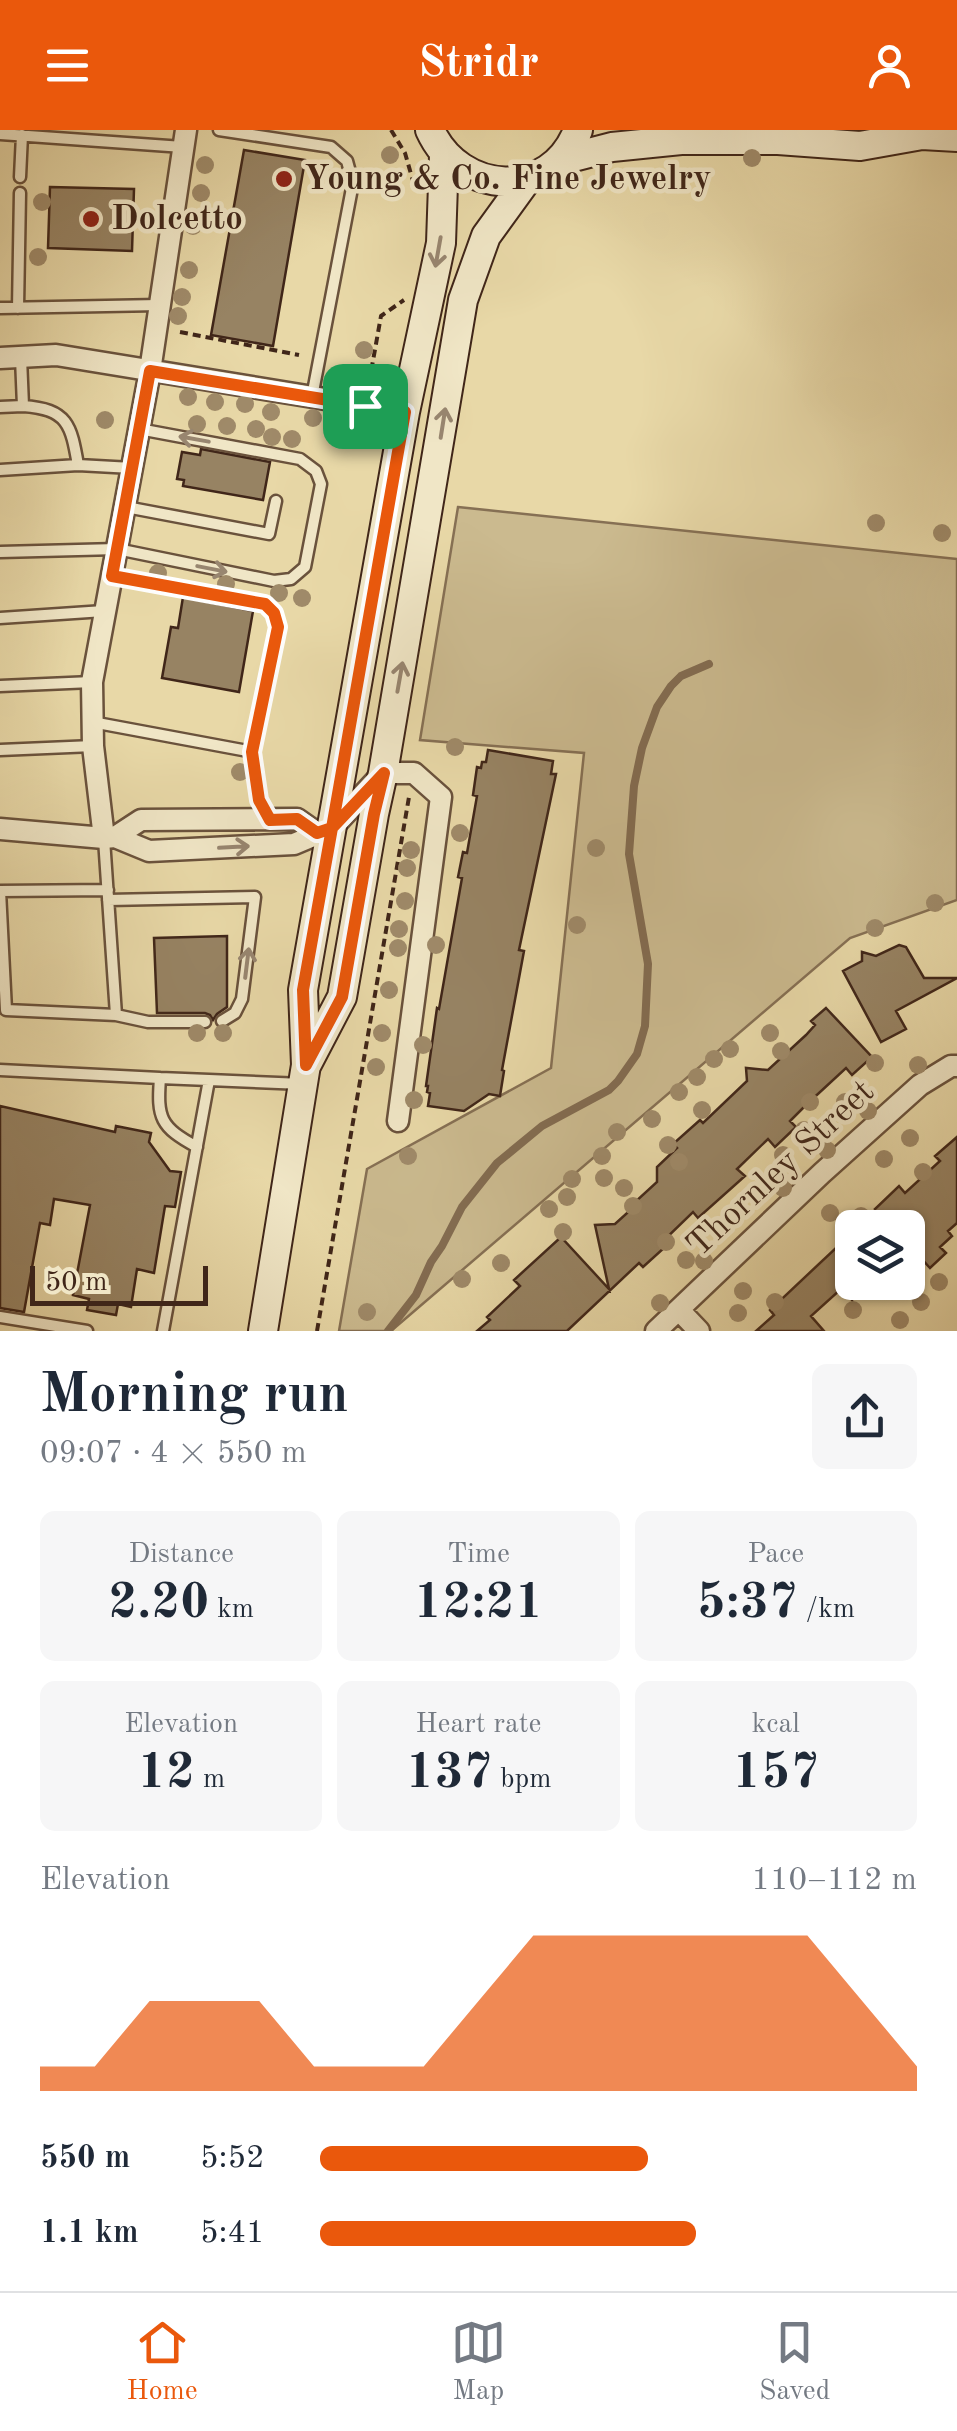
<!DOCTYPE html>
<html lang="en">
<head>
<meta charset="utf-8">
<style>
	:root { --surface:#fff; --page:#f6f6f7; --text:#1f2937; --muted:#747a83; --line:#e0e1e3; --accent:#ea580c }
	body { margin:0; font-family:"Old Standard TT",serif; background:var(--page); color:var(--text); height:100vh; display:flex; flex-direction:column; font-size:38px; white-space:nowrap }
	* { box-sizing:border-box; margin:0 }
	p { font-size:32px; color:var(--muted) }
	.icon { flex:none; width:55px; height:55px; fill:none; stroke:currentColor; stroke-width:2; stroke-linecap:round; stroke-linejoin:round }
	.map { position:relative; height:1201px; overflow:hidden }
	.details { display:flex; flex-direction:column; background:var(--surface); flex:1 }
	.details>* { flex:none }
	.controls { position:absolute; left:835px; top:1080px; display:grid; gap:20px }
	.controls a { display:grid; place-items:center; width:90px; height:90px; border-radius:15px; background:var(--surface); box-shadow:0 2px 8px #0004; font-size:50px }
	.scale { position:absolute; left:30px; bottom:25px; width:178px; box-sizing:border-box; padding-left:10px; border:5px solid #402619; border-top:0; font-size:28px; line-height:35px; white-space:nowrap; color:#402619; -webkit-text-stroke:8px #f0e6c6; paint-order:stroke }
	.pin { position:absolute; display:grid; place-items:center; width:85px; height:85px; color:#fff; margin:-42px; border-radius:20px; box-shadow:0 5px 15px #0006 }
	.round { display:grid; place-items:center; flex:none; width:105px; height:105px; border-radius:15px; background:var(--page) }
	.summary { display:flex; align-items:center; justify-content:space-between; height:170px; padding:0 40px }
	h1 { font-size:55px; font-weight:700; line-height:75px }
	.stats { display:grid; grid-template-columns:repeat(3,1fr); gap:15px; height:170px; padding:10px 40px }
	.stats div { display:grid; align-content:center; border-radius:15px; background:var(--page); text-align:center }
	.stats b { font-size:50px; font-weight:700 }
	.stats small { font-size:28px; font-weight:400 }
	.stats p { font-size:28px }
	.chart { height:280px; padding:20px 40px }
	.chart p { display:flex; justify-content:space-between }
	.chart svg { width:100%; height:180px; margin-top:10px; fill:var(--accent); opacity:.7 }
	ul { padding:0 40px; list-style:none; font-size:32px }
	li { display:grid; grid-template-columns:160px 120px 1fr; align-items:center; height:75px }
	li i { height:25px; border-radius:12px; background:var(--accent) }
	header { display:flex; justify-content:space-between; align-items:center; height:130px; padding:0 40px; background:var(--accent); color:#fff; font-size:45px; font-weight:700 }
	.tabs { display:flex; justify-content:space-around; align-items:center; height:140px; border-top:2px solid var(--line); background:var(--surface); font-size:28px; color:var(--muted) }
	.tabs a { display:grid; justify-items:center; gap:5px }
	.tabs .current { color:var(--accent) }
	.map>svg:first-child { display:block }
	.green { fill:#cbba8f; stroke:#867054; stroke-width:2.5 }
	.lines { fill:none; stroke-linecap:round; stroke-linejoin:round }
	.stream { stroke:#836c51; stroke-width:8 }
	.building { fill:#978363; stroke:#402619; stroke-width:2.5 }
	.lane-casing { stroke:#6a523c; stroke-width:15 }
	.street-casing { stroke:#6a523c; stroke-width:25 }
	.secondary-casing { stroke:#402619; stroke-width:32 }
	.path { stroke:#402619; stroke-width:4; stroke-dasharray:8 5; stroke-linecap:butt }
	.lane { stroke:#f0e6c6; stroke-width:10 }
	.street { stroke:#f0e6c6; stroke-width:20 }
	.secondary { stroke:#f0e6c6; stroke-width:28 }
	.tree { fill:#9f8a69 }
	.oneway { stroke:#988670 }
	.route-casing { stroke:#fff; stroke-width:20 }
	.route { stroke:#ea580c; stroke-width:12 }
	.poi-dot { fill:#8f2418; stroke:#f0e6c6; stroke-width:4 }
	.labels { text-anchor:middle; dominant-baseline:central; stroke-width:9; stroke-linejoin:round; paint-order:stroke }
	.poi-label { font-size:35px; font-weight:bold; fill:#402619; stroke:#f0e6c6; text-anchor:start }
	.street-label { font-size:35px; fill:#402619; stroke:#f0e6c6 }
</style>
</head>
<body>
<header><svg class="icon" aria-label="menu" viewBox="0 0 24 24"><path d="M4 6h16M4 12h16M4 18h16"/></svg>Stridr<svg class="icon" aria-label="person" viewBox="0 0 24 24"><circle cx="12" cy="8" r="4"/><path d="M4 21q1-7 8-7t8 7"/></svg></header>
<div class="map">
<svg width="957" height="1201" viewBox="0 0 957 1201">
	<rect width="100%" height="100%" fill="#e8d8a7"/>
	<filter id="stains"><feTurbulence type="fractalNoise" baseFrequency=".002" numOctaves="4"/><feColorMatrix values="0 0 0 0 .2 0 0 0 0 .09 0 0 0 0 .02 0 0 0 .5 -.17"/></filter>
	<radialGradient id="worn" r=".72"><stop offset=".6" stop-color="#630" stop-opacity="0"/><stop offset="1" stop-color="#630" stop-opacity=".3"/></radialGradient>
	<path class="green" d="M458,377L957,429V770L850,808L391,1201H339L367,1039L551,938L584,623L420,610Z"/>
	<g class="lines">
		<path class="stream" d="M388,1201L416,1165L431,1132L442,1116L462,1077L497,1033L542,996L609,960L618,951L637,924L645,896L648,834L629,724L634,656L642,618L657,577L671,556L681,546L709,534"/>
	</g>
	<path class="building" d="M244,20L305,30L273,216L211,205Z
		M50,57L134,59L132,121L48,118Z
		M201,319L270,332L263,370L183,356L184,350L177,349L182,322L200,325Z
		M183,467L253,481L239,562L162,548L171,497L178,498Z
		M488,620L553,631L551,644H556L519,820L524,821L502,940L504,941L500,966L489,964L464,981L428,976L430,963L427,962L428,956H426L437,878L439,879L462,748L458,747L463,722L467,723L477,666L473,665L477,637L481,638L482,632H486Z
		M227,806V877L217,884L213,890L210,885L205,883H157L154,808Z
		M899,815L906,817L924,848H957L896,881L906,899L881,912L843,841L862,831V822L876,826Z
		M826,878L872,927L852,945L846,938L806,975L790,991L796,997L775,1017L768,1009L737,1039L745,1046L698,1088L693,1082L660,1114L664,1118L643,1137L639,1133L567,1201H477L490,1190L487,1187L520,1156L514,1150L561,1107L609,1159L595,1095L615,1094L636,1075L634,1073L657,1052V1037L677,1018L673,1014L700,990L703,993L747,951L746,938L768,940L806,905L815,895L811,891Z
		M0,976L115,1002L116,996L151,1003L149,1012L170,1041L181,1042L175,1077L165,1076L154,1143L137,1139L131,1177L118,1174L116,1185L87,1180L89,1169L73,1165L90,1075L54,1069L50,1095L40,1093L24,1182L0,1178Z
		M957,1007V1093L948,1101L952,1106L940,1117L946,1123L930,1138L908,1114V1098H864L879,1083L875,1079L899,1056L905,1063L940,1031L935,1026Z
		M852,1108V1170L842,1158L811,1186L824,1201H756L774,1185L770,1180L837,1117L840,1120Z"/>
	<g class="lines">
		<g class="lane-casing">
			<path id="lane" d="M219,0L331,17L347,31L353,53L312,267
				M0,4L183,17
				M20,47L22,5
				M0,178L159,175
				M18,178L20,63
				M23,276C68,279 71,295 78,335L132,338
				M0,277L23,276L21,228
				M0,340L78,335
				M126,377L269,404L276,371
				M0,422L117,419L274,451L291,449L305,437L321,354L316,341L300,329L139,299
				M112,445L265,474L274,483L278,497L253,622L259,670L269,689
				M0,488L104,481
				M0,556L92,552
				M92,592L253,622
				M0,620L93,616
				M104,709L116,885
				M108,760L0,761L6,880L116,885L148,892H205
				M108,770L255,767L242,869L235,883L222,891
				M0,940L160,948
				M197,1017C160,997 157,988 160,948L209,950
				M0,1187L87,1201
				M163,1201L209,950L303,954"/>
		</g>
		<g class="street-casing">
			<path id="street" d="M186,0L150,241L92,552L93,616L104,708L115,707L149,721L294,714L332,698L383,643H414L441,667L398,991
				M0,228L56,225L405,282
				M0,699L104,708
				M115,707L141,690L297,689L317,703
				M679,1180L699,1201
				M656,1201L822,1043L920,955L951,936H957"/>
		</g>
		<g class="secondary-casing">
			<path id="secondary" d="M430,0C460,66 551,71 578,0
				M907,0L922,5L957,7
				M558,31L612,17L681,10H778L860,16L922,5
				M307,934L342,867L374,684L383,643L463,170L486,106L528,48
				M263,1201L306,935L303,860L405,282L441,113L444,25"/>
		</g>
		<path class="path" d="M391,0L405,23L415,58
			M180,202L299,225
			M369,253L381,186L404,170
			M317,1201L409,667"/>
		<use href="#lane" class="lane"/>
		<use href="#street" class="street"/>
		<use href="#secondary" class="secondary"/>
	</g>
	<g class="tree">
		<circle cx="390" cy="25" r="9"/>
		<circle cx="752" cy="28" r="9"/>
		<circle cx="205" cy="35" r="9"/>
		<circle cx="201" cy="63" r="9"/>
		<circle cx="42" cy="72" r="9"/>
		<circle cx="193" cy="96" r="9"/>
		<circle cx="38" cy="127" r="9"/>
		<circle cx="189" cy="140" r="9"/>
		<circle cx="182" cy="167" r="9"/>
		<circle cx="178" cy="186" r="9"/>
		<circle cx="364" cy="220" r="9"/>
		<circle cx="362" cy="244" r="9"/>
		<circle cx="188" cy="267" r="9"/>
		<circle cx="215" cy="272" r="9"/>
		<circle cx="245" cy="274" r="9"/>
		<circle cx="271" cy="282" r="9"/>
		<circle cx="313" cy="288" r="9"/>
		<circle cx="105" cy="290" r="9"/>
		<circle cx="340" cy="293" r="9"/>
		<circle cx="197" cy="294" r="9"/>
		<circle cx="227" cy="296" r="9"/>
		<circle cx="256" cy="299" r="9"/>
		<circle cx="272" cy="307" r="9"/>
		<circle cx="292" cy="309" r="9"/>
		<circle cx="876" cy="393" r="9"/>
		<circle cx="942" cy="403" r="9"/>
		<circle cx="158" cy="443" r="9"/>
		<circle cx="226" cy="454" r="9"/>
		<circle cx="279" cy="463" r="9"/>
		<circle cx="302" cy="468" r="9"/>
		<circle cx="455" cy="617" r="9"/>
		<circle cx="240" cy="642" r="9"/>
		<circle cx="460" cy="703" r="9"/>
		<circle cx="596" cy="718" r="9"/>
		<circle cx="411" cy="720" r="9"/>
		<circle cx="407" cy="738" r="9"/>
		<circle cx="405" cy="771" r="9"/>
		<circle cx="935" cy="773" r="9"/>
		<circle cx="577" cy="795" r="9"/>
		<circle cx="875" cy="798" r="9"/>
		<circle cx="399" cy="799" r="9"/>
		<circle cx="436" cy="815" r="9"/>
		<circle cx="398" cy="818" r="9"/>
		<circle cx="389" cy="860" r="9"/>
		<circle cx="197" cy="903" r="9"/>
		<circle cx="223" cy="903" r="9"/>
		<circle cx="382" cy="903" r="9"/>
		<circle cx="770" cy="903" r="9"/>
		<circle cx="423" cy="915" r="9"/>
		<circle cx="730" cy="919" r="9"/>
		<circle cx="781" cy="921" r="9"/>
		<circle cx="714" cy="929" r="9"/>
		<circle cx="875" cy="933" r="9"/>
		<circle cx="918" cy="935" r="9"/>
		<circle cx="376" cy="937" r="9"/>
		<circle cx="697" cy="947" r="9"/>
		<circle cx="679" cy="962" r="9"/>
		<circle cx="414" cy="970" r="9"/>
		<circle cx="810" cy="972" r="9"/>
		<circle cx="845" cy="972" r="9"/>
		<circle cx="702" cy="980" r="9"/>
		<circle cx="868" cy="981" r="9"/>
		<circle cx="652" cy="989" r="9"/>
		<circle cx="804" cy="1000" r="9"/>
		<circle cx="617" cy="1002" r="9"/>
		<circle cx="910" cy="1008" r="9"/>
		<circle cx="668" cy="1015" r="9"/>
		<circle cx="827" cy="1020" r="9"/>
		<circle cx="783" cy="1025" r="9"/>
		<circle cx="408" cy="1026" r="9"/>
		<circle cx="602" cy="1026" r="9"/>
		<circle cx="884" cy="1029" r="9"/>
		<circle cx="679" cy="1032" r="9"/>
		<circle cx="923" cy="1042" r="9"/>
		<circle cx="604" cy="1048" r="9"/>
		<circle cx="572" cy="1049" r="9"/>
		<circle cx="624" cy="1058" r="9"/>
		<circle cx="783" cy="1058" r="9"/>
		<circle cx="567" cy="1067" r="9"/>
		<circle cx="633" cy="1076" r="9"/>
		<circle cx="549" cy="1079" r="9"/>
		<circle cx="830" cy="1083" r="9"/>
		<circle cx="861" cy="1086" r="9"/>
		<circle cx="733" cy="1087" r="9"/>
		<circle cx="563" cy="1102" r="9"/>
		<circle cx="666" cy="1112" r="9"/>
		<circle cx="686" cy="1130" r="9"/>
		<circle cx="704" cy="1131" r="9"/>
		<circle cx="501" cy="1133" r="9"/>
		<circle cx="462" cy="1149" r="9"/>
		<circle cx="939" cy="1152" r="9"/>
		<circle cx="743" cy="1161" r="9"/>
		<circle cx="775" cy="1172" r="9"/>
		<circle cx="921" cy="1172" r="9"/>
		<circle cx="660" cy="1173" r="9"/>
		<circle cx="853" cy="1180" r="9"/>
		<circle cx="367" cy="1182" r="9"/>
		<circle cx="738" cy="1183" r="9"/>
		<circle cx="900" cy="1190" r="9"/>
	</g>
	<defs><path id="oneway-shaft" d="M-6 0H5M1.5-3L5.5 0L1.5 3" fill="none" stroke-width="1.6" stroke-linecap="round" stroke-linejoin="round" transform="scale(2.5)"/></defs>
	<g class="oneway">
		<use href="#oneway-shaft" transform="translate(438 122) rotate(100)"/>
		<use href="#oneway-shaft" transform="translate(443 293) rotate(-81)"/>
		<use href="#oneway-shaft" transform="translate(194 309) rotate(-170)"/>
		<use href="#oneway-shaft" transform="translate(212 439) rotate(11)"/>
		<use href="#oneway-shaft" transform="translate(400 547) rotate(-80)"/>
		<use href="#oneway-shaft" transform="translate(234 717) rotate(-3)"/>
		<use href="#oneway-shaft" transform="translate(247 833) rotate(-83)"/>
	</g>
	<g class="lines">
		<g class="route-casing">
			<path id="route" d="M365,276L150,241L112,446L265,474L274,483L278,497L252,622L259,670L270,690L297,689L317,703L332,698L303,860L306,935L342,867L374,684L384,643L332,698L405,282L365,276"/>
		</g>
		<use href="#route" class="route"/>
	</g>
	<g class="poi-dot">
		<circle cx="284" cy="49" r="10"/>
		<circle cx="91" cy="89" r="10"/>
	</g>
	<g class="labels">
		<g class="poi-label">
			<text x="304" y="49">Young &amp; Co. Fine Jewelry</text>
			<text x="111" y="89">Dolcetto</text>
		</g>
		<g class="street-label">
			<text transform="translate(781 1039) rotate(-43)">Thornley Street</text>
		</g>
	</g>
	<rect width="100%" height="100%" filter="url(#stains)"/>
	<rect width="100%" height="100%" fill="url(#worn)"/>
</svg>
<div class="controls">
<a><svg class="icon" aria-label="layers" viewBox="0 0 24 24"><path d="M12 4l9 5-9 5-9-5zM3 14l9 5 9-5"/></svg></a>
</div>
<div class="scale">50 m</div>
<div class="pin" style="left:365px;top:276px;background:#1e9e55"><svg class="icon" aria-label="arrive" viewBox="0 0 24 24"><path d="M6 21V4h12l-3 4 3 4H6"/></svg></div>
</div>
<section class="details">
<div class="summary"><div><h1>Morning run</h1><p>09:07 · 4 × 550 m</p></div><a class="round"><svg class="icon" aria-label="share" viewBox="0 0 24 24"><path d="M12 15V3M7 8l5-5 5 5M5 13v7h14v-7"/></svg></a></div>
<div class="stats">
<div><p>Distance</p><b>2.20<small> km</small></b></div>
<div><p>Time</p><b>12:21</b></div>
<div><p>Pace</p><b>5:37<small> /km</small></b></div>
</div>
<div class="stats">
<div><p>Elevation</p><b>12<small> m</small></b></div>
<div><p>Heart rate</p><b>137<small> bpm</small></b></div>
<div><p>kcal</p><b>157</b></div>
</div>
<div class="chart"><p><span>Elevation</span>110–112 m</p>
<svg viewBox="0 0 160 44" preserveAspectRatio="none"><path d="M0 44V38L10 38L20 22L30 22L40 22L50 38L60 38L70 38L80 22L90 6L100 6L110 6L120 6L130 6L140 6L150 22L160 38V44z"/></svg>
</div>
<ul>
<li><b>550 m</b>5:52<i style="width:55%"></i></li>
<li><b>1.1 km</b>5:41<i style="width:63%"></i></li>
</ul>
</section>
<nav class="tabs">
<a class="current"><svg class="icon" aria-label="home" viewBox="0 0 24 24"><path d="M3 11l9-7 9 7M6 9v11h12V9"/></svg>Home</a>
<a><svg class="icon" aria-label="map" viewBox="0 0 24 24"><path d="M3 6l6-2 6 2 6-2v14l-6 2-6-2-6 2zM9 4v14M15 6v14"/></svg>Map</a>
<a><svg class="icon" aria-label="saved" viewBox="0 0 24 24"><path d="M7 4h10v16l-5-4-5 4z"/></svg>Saved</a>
</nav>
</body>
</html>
